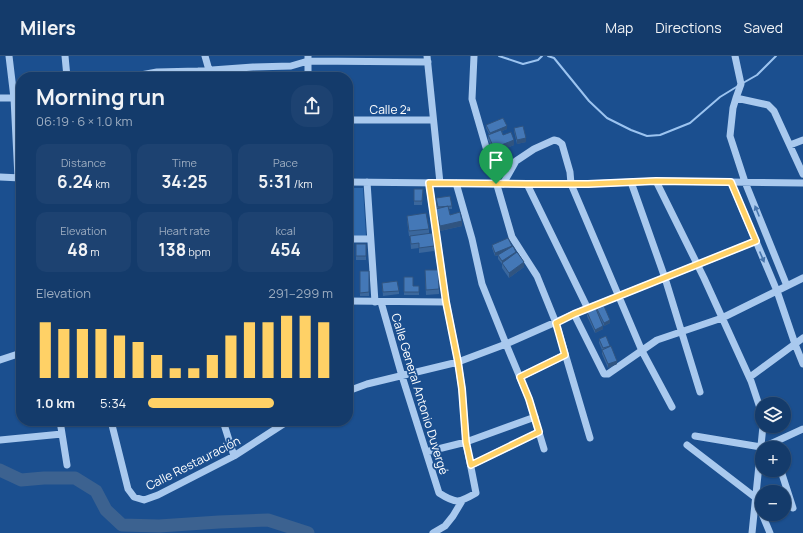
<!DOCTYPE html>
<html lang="en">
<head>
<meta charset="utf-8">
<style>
	:root { --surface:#143b6b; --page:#1d4271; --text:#f1f3f6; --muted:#9dadc1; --line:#33557e; --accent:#ffd166 }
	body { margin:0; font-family:Manrope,sans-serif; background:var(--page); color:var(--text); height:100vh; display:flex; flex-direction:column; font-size:15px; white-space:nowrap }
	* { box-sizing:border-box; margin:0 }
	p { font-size:13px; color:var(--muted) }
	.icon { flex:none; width:22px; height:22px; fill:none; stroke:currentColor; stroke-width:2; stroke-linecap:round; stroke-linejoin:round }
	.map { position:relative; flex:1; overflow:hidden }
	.details { position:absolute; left:16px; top:16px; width:337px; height:354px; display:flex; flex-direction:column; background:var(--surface); border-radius:16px; box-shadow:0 1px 3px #0004,0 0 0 1px var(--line) }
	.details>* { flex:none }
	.tools { position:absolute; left:755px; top:341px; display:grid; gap:8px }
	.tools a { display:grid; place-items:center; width:36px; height:36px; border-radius:50%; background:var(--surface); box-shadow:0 1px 3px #0004,0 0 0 1px var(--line); font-size:20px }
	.pin { position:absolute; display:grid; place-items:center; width:34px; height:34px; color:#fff; margin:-41px -17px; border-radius:50% 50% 50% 0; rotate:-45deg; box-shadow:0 0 4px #0007 }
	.pin .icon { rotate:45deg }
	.round { display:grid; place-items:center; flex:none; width:42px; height:42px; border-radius:16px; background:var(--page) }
	.summary { display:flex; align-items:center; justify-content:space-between; height:68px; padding:0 20px }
	h1 { font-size:22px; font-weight:700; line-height:30px }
	.figures { display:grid; grid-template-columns:repeat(3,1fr); gap:6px; height:68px; padding:4px 20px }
	.figures div { display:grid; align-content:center; border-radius:10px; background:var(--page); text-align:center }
	.figures b { font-size:17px; font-weight:700 }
	.figures small { font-size:11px; font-weight:400 }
	.figures p { font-size:11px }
	.chart { height:112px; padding:8px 20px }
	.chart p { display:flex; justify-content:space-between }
	.chart svg { width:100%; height:72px; margin-top:4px; stroke:var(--accent); stroke-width:6 }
	ul { padding:0 20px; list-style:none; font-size:13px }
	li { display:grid; grid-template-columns:64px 48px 1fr; align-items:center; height:30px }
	li i { height:10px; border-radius:5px; background:var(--accent) }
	header { display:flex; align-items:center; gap:24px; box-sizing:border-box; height:56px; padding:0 20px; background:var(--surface); border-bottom:1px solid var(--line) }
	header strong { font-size:19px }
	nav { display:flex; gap:22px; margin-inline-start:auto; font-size:14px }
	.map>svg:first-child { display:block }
	.green { fill:#2e69ad }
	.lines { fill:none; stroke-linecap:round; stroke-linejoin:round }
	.stream { stroke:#9cc4f0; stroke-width:2 }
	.river { stroke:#3c6290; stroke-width:13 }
	.minor { stroke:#a9c9ee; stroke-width:7 }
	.wall { fill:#3a679d }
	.shaded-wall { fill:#305480 }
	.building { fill:#4478b7; stroke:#305480 }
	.oneway { fill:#4674ac }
	.route-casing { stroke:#fff; stroke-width:8 }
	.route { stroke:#ffd166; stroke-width:5 }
	.labels { text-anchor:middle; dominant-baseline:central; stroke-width:3.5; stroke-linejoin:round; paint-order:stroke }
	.street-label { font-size:12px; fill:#fff; stroke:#1b4f8f }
</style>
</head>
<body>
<header>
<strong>Milers</strong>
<nav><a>Map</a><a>Directions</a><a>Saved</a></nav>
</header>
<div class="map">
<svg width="803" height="477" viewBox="0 0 803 477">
	<rect width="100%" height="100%" fill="#1b4f8f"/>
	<path class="green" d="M300,16V21H231V17Z
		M348,132H363L366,180H348Z"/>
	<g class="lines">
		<path class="stream" d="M499,0L523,8L538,4L542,0
			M548,0L554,2L589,45L607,62L631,74L647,80L660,79L690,67L720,41L738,30
			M743,27L757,19L776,0"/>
		<path class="river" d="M0,414L21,424L44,422H75L96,435L106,454L122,469L159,470L219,466L268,464L308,477"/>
		<path class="minor" d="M9,0L14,42L18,122
			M65,0L67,21
			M205,0L209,14
			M308,0V21
			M427,0L440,127
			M474,0L472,43L512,181L537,220L556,267L590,382
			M735,0L741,28L736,42L733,52L730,80L745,126L787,230
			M130,21L157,16L198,15L253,11L291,10L308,5L428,6
			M0,42H14L21,41
			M736,42L768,49L774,55L803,118
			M348,64H433
			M790,89L803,84
			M0,121L21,122
			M656,125L704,222L751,325L762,358
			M348,126L527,128H588L656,125L803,127
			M367,126L375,246
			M631,126L665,222L700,336
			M731,126L777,235L795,288L803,308
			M456,127L472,183L482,228L506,288L529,343L544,393
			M503,128L516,105L534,93L554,84L558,85L562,88L570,116L571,128L642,295L672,351
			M527,128L588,253
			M348,183H370
			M348,245L446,246
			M381,246L402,320L439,437C456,448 459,447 476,437L466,386L462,333L458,306L446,246L429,127
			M574,258L604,318H608L657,284L722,262L803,222
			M0,304L21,297
			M520,321L565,299
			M750,321L803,282
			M348,335L367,328L458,306L506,288L574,258L756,185
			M60,365L67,409
			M111,365L128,433L134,441L144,444L158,439L234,400L288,365
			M223,365L234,400
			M695,380L761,391
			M0,384L62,378
			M687,389L756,442L762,457
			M766,390L803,373
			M426,396L466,386L535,361
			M471,409L539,376
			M779,414L782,418L793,452
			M762,458L770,477
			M433,477L445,470L453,460L462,445
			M752,477L763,370"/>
	</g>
	<path class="wall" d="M486,69L507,73L502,75L503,79L514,89L494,97L488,84V79L489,78L486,72Z
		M514,72L526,86L517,88L514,75Z
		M414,133H423L422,149H414Z
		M436,142L452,150V153H449L450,159L462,170L440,175L436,158V153H437Z
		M407,160L429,173V178L434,190V195L419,197V192L411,193L410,180H409L407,164Z
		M356,188H366V204H356Z
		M492,189L512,191L524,211L509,222L502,212V208L498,203V199H499L495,200L492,192Z
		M360,215H369V240H360Z
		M348,219H352V239H348Z
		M425,219L439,233V238L426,239Z
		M404,221L413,230H419V239H404Z
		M382,227L399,235V238L383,240Z
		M597,253L610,267L604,270L597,257Z
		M587,256L603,273L595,277L587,260Z
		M599,283L610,291L617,308L608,312L602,298V294L599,287Z"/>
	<path class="shaded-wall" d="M507,70V73L490,80V77Z
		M526,82V86L517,88V84Z
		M514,84V89L494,97V92Z
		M462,165V170L440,175V170Z
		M512,190V193L495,200V197Z
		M516,196V199L502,208V205Z
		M524,206V211L509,222V217Z
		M610,264V267L604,270V267Z
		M603,270V273L595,277V274Z
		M617,305V308L608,312V308Z"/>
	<path class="building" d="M503,62L507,70L490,77L486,69Z
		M523,70L526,82L517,84L514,72Z
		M501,74L503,79L511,76L514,84L494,92L488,79Z
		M414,133H423L422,145H414Z
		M450,140L452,150L438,151L436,142Z
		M448,150L450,159L460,156L462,165L440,170L436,153Z
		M426,157L429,173L409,175L407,160Z
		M432,177L434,190L419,192V187L411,188L410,180Z
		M508,182L512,190L495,197L492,189Z
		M356,188H366V200H356Z
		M513,190L516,196L502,205L498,199Z
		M517,196L524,206L509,217L502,207Z
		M425,214H438L439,233L426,234Z
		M360,215H369V236L360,237Z
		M348,219H352V236H348Z
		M404,221H413V230H419V236H404Z
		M397,225L399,235L383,236L382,227Z
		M604,250L610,264L604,267L597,253Z
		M596,253L603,270L595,274L587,256Z
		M606,280L610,290L603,292L599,283Z
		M611,290L617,305L608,308L602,294Z"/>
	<defs><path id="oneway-solid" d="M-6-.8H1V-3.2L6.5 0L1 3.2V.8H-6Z"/></defs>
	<g class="oneway">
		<use href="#oneway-solid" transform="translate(757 155) rotate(-112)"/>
		<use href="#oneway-solid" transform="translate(762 201) rotate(67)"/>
	</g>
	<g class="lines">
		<g class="route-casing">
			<path id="route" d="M656,125L731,126L756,185L574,258L556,267L565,299L520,321L529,343L539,376L471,409L466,386L462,333L458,306L446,246L429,127L527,128H588Z"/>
		</g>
		<use href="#route" class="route"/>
	</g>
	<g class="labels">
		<g class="street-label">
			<text x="390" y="53">Calle 2ª</text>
			<text transform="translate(420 338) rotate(73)">Calle General Antonio Duvergé</text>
			<text transform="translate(193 407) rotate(-27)">Calle Restauración</text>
		</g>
	</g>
</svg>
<div class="tools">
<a><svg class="icon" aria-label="layers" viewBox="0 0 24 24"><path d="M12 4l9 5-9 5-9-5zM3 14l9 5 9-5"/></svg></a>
<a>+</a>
<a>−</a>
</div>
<div class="pin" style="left:496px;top:128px;background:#1e9e55"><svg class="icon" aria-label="arrive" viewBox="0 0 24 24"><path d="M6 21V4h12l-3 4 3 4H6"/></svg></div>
<section class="details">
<div class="summary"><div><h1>Morning run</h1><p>06:19 · 6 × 1.0 km</p></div><a class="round"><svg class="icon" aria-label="share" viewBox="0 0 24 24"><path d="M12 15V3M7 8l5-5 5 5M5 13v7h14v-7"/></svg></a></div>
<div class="figures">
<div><p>Distance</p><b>6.24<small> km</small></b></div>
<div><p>Time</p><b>34:25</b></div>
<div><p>Pace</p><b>5:31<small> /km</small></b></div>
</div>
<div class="figures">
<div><p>Elevation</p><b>48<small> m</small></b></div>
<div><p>Heart rate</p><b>138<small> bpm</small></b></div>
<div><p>kcal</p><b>454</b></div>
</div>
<div class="chart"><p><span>Elevation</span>291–299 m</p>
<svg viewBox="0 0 160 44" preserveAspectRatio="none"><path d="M5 44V10M15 44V14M25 44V14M35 44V14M45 44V18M55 44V22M65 44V30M75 44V38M85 44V38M95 44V30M105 44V18M115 44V10M125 44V10M135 44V6M145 44V6M155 44V10"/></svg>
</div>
<ul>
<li><b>1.0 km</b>5:34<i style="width:68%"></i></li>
</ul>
</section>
</div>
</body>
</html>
